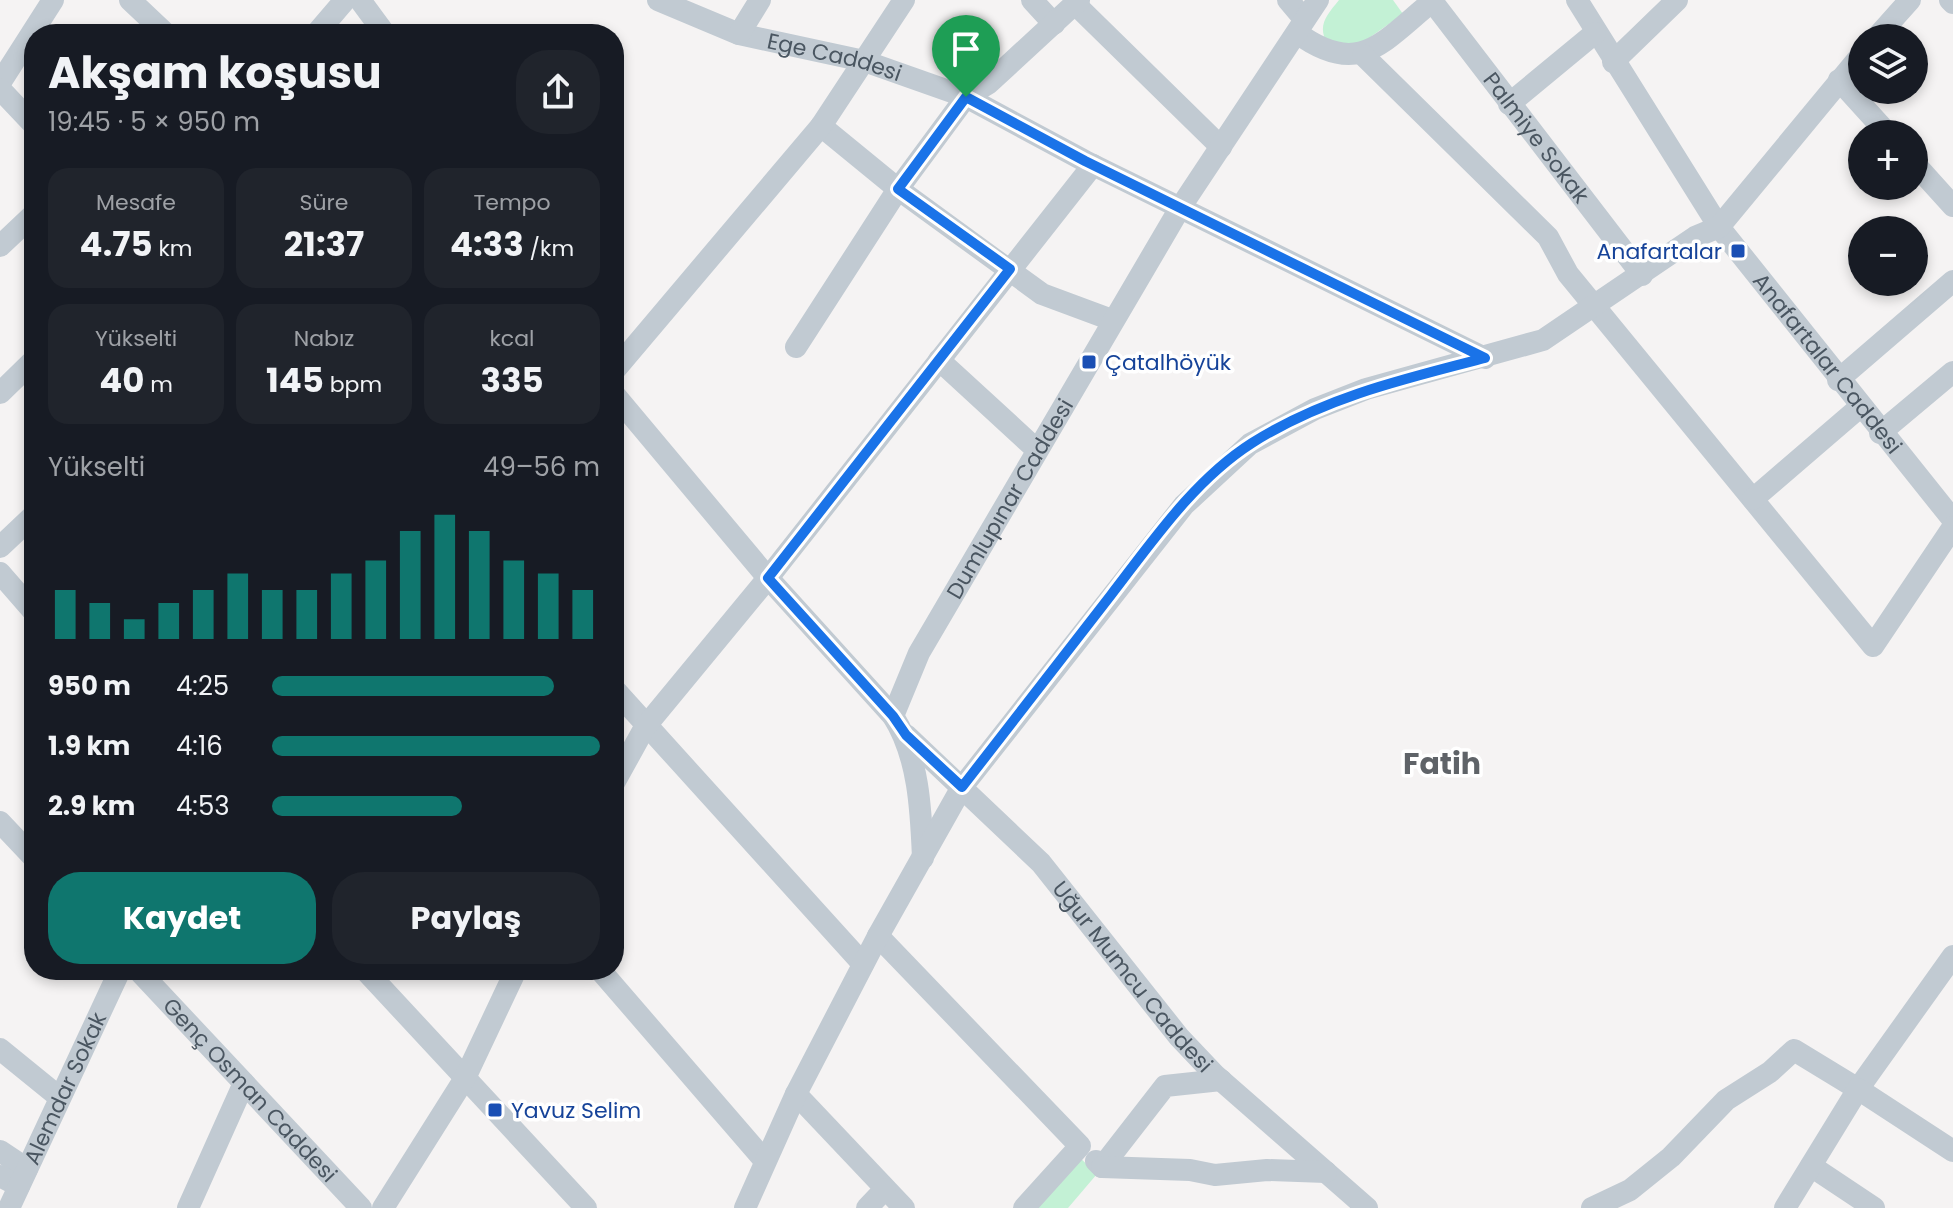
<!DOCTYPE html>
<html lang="tr">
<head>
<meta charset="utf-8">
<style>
	:root { --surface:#171b24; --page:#20242c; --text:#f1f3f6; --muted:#9ea1a6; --accent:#0f766e }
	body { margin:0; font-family:Poppins,sans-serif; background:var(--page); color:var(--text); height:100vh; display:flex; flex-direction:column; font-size:30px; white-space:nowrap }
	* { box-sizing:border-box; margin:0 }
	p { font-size:26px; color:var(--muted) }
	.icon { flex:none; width:44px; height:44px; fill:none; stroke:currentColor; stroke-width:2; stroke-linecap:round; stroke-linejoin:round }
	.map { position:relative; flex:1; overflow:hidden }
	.sheet { position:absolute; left:24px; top:24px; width:600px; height:956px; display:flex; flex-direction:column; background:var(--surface); border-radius:32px; box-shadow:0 4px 12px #0003 }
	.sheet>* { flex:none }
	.buttons { position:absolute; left:1848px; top:24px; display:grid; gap:16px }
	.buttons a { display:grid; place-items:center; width:80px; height:80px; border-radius:50%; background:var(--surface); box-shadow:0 4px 12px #0003; font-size:40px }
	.pin { position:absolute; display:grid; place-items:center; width:68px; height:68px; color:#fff; margin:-82px -34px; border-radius:50% 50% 50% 0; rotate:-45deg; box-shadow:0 0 8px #0007 }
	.pin .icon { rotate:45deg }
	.round { display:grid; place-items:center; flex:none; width:84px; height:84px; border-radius:32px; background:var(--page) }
	.overview { display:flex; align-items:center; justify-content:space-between; height:136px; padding:0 24px }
	h1 { font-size:44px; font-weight:700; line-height:60px }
	.metrics { display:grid; grid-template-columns:repeat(3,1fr); gap:12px; height:136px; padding:8px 24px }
	.metrics div { display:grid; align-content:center; border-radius:20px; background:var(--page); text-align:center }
	.metrics b { font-size:34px; font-weight:700 }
	.metrics small { font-size:22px; font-weight:400 }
	.metrics p { font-size:22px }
	.chart { height:224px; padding:16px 24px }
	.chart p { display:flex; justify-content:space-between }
	.chart svg { width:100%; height:144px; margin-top:8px; stroke:var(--accent); stroke-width:6 }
	.button { display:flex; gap:16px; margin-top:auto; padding:16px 24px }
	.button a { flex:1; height:92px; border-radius:32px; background:var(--accent); color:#fff; font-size:32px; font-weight:700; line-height:92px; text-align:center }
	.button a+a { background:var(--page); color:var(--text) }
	ul { padding:0 24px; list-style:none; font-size:26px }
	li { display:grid; grid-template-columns:128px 96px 1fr; align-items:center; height:60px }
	li i { height:20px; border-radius:10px; background:var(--accent) }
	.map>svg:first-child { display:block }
	.green { fill:#c3f1d5 }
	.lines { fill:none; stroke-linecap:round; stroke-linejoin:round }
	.minor { stroke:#c1cad2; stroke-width:22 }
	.route-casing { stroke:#fff; stroke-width:16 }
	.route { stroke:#1a73e8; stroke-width:10 }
	.transit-dot { fill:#1a4fb4; stroke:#fff; stroke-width:3 }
	.labels { text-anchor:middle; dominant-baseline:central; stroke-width:7; stroke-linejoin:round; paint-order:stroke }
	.street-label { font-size:22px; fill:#4a5661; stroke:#fff }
	.transit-label { font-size:22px; fill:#164399; stroke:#fff; text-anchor:start }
	.district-label { font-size:30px; font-weight:bold; fill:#5f6368; stroke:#fff }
</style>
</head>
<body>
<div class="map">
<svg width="1953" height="1208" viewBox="0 0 1953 1208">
	<rect width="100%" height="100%" fill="#f5f3f3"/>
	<path class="green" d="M1339,0H1393L1403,14L1352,50L1327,43C1317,25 1327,15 1339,0Z
		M1077,1155L1097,1174L1068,1208H1030Z"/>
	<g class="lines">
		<g class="minor">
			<path d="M130,0L166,34"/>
			<path d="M360,0L385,34"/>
			<path id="s1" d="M658,0L739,34L864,61L966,97L1085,161L1485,358"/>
			<path d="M1032,0L1054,24"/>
			<path d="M1288,0L1304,19"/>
			<path id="s2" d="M1577,0L1719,227L1953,520"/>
			<path d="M1950,0L1953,3"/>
			<path id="s3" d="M1432,1L1642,275"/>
			<path d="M1075,4L1221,147"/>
			<path d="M1297,33C1360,79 1383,41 1434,0"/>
			<path d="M316,34L345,0"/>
			<path d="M739,34L760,0"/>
			<path d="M1876,38L1910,0"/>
			<path d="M1363,55L1548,237L1568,274L1873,646L1953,527"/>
			<path d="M1613,62L1677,0"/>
			<path d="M1839,80L1888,134"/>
			<path d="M0,83L53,0"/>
			<path d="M0,89L34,125"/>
			<path d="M1509,104L1595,33"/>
			<path d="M821,126L898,189L1042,294L1112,320"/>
			<path d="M1914,163L1953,206"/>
			<path d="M0,246L34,214"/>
			<path d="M796,347L898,189L966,97L989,83L1079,0"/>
			<path d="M939,360L1037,450"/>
			<path d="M614,371L821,126L904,0"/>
			<path d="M1838,380L1953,281"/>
			<path d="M0,393L34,360"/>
			<path d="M614,394L768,578L893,716"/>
			<path d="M1880,433L1953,372"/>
			<path d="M1753,499L1860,407"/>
			<path d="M0,547L34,515"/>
			<path d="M0,573L34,612"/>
			<path d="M614,689L863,964"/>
			<path id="s4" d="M906,735L1041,863L1179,1037L1215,1075L1367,1208"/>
			<path d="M614,783L645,727L768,578L1093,165"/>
			<path d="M0,822L34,858"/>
			<path id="s5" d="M923,858C921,811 919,757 893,716L919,653L1180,208L1318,0"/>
			<path d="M878,936L1080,1146L1024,1208"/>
			<path id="s6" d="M138,970L361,1208"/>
			<path d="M365,970L586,1208"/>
			<path d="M600,970L765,1161"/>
			<path d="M0,1049L59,1097"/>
			<path d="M796,1094L904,1208"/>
			<path d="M0,1151L27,1169"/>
			<path d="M1096,1161L1102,1167L1165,1086L1221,1080"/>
			<path d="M1811,1166L1874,1208"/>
			<path d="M1102,1167L1190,1170L1215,1175L1267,1170L1326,1172"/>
			<path d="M0,1176L19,1186"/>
			<path id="s7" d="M9,1208L120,970"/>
			<path d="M188,1208L244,1083"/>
			<path d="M383,1208L465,1078L516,970"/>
			<path d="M745,1208L796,1094L878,936L962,787L1184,505L1250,444L1315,409L1366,389L1543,340L1695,237L1719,227L1862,54"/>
			<path d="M867,1208L885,1189"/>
			<path d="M1592,1208L1630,1190L1671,1157L1726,1100L1770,1072L1794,1050L1858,1089L1953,956"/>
			<path d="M1785,1208L1858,1089L1953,1151"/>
		</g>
	</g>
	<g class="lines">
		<g class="route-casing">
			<path id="route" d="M966,97L1085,161L1485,358C1403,379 1323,398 1252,443C1194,480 1152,542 1111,595C1062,659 1012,723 962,787L906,735L893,716L768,578L1010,269L898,189Z"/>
		</g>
		<use href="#route" class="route"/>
	</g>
	<g class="transit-dot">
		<rect x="1730" y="243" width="16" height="16" rx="4"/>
		<rect x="1081" y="354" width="16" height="16" rx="4"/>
		<rect x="487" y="1102" width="16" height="16" rx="4"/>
	</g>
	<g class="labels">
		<g class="street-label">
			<text stroke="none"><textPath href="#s1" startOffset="186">Ege Caddesi</textPath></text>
			<text stroke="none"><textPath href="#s3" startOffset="172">Palmiye Sokak</textPath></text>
			<text stroke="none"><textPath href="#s2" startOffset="442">Anafartalar Caddesi</textPath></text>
			<text stroke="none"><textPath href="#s5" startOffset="394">Dumlupınar Caddesi</textPath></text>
			<text stroke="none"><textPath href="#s4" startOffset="332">Uğur Mumcu Caddesi</textPath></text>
			<text stroke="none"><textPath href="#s7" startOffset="132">Alemdar Sokak</textPath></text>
			<text stroke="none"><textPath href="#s6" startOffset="164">Genç Osman Caddesi</textPath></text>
		</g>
		<g class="transit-label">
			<text x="1722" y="251" text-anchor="end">Anafartalar</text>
			<text x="1105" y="362">Çatalhöyük</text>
			<text x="511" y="1110">Yavuz Selim</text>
		</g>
		<g class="district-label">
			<text x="1442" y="763">Fatih</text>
		</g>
	</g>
</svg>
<div class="buttons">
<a><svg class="icon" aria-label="layers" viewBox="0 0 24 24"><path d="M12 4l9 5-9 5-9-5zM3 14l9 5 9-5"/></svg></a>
<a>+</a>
<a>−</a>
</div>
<div class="pin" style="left:966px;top:97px;background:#1e9e55"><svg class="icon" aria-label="arrive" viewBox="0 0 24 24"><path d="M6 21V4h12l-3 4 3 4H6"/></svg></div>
<section class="sheet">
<div class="overview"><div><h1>Akşam koşusu</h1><p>19:45 · 5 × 950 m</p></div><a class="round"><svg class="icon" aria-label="share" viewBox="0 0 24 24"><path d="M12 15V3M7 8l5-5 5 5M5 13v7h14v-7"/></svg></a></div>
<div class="metrics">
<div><p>Mesafe</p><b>4.75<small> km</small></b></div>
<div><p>Süre</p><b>21:37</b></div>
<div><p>Tempo</p><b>4:33<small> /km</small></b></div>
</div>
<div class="metrics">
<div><p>Yükselti</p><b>40<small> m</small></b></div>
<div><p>Nabız</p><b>145<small> bpm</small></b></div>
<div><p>kcal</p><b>335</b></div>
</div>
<div class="chart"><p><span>Yükselti</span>49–56 m</p>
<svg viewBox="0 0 160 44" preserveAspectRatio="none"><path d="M5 44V29M15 44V33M25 44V38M35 44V33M45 44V29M55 44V24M65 44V29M75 44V29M85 44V24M95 44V20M105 44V11M115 44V6M125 44V11M135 44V20M145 44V24M155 44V29"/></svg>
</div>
<ul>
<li><b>950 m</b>4:25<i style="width:86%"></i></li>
<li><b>1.9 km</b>4:16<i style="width:100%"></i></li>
<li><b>2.9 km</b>4:53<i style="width:58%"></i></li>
</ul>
<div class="button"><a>Kaydet</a><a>Paylaş</a></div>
</section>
</div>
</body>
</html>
